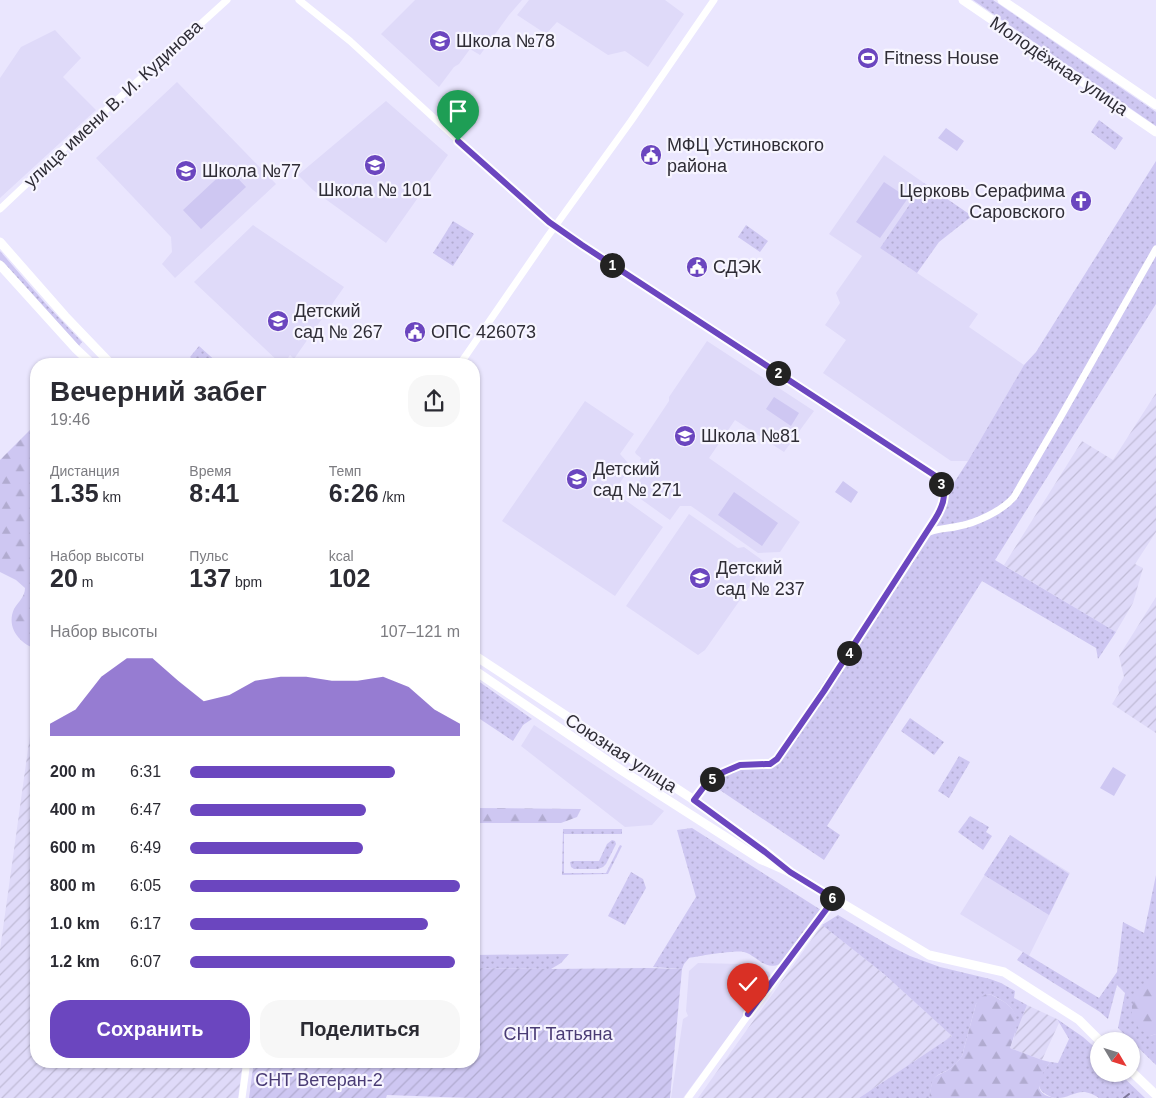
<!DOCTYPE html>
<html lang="ru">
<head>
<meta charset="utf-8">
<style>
	:root { --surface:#fff; --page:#f7f7f7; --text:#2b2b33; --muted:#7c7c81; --accent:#6b46bf }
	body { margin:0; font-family:Helvetica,sans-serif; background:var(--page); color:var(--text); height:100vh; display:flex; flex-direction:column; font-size:19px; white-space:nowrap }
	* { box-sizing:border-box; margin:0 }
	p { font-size:16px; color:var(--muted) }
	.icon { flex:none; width:28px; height:28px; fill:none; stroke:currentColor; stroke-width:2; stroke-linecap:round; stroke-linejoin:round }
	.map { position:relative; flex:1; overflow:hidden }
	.details { position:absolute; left:30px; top:358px; width:450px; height:710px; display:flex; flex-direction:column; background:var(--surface); border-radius:20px; box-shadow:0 1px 4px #0004 }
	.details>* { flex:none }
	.needle { width:32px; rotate:128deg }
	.controls { position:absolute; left:1090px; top:1032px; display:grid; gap:10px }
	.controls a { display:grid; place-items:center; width:50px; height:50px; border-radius:50%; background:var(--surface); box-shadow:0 1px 4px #0004; font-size:25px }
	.pin { position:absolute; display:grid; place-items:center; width:42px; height:42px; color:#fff; margin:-51px -21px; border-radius:50% 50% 50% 0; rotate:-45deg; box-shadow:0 0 5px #0007 }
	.pin .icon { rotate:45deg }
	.km { position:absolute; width:25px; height:25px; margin:-12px; border-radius:50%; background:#222; color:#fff; font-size:14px; line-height:25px; text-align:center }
	.round { display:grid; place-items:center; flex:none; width:52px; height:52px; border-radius:20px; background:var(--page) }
	.overview { display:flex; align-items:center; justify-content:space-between; height:85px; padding:0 20px }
	h1 { font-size:28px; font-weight:700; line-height:38px }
	.figures { display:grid; grid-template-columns:repeat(3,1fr); gap:8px; height:85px; padding:5px 20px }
	.figures div { display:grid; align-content:center }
	.figures b { font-size:25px; font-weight:700 }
	.figures small { font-size:14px; font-weight:400 }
	.figures p { font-size:14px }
	.chart { height:140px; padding:10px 20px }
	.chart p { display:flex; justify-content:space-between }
	.chart svg { width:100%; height:90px; margin-top:5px; fill:var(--accent); opacity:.7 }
	.button { display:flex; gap:10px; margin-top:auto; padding:10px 20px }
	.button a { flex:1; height:58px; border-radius:20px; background:var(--accent); color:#fff; font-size:20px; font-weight:700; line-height:58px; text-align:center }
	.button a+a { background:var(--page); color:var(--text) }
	ul { padding:0 20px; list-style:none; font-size:16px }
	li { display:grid; grid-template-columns:80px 60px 1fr; align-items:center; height:38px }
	li i { height:12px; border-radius:6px; background:var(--accent) }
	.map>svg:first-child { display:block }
	.built { fill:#dfdaf9 }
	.industrial { fill:url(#industrial-furrows) }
	.grass { fill:url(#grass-dots) }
	.forest { fill:url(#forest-firs) }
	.garden { fill:url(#garden-furrows) }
	.pitch { fill:#cec7f2 }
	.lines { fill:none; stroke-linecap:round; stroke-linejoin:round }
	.stream { stroke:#7b7496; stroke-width:2 }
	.minor { stroke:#fff; stroke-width:7 }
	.major { stroke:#fff; stroke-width:9 }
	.route-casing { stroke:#fff; stroke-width:10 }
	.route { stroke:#6b46bf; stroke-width:6 }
	.labels { text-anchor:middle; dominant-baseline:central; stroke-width:4.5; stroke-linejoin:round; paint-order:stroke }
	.poi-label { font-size:18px; fill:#2f2d36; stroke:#f7f5ff; text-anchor:start }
	.street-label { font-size:18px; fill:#2f2d36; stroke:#f7f5ff }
	.park-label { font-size:18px; fill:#4a3c75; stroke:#f7f5ff }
</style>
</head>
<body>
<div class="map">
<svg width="1156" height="1098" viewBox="0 0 1156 1098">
	<defs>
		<pattern id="industrial-furrows" width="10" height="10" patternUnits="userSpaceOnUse" patternTransform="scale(1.25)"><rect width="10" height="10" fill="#dfdaf9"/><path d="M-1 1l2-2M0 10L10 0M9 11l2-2" fill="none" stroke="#c0bbd6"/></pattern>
		<pattern id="grass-dots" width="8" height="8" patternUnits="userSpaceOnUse" patternTransform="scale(1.25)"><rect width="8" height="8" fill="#cec7f2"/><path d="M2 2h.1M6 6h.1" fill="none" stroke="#b1abd0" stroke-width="1.8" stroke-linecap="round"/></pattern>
		<pattern id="forest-firs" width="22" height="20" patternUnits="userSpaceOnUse" patternTransform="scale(1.25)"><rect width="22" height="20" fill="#cec7f2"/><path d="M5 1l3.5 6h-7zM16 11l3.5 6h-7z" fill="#b1abd0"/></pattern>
		<pattern id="garden-furrows" width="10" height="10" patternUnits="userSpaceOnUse" patternTransform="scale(1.25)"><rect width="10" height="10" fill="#cec7f2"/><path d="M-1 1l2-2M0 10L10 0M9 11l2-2" fill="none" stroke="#b1abd0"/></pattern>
	</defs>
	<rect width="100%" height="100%" fill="#eae6fe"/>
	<path class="built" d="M415,0H522L509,15L480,55L470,49L459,64L454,67L439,87L381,34Z
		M529,0H665L684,14L648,67L625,51L608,55L557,22L546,34L517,15Z
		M55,30L81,58L63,77L96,110L0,198V78L21,47Z
		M177,82L276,184L175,278L162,264L172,252L171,237L96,158Z
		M386,101L448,155L386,243L313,190L298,175Z
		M884,155L924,183L880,248L978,314L969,327L1024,365L968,461H951L823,373L846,340L825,325L840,303L836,293L862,256L829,234Z
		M253,225L344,287L294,359L290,355L284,364H281L194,282Z
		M707,341L814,411L784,452L735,420L709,458L800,522L780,552L758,553L691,506H680L670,520L631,492L649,467L640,460L641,458L636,454L635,452L669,401V397Z
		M585,401L634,434L620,454L631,466L614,492L663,527L615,596L502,521Z
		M689,514L738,548L744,547L766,563L705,650L698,655L626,606Z
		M534,725L664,811L652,825L625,827L521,746Z
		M1010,835L1070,873L1029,956L960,914Z
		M698,963L741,964L769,972L771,978L683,1098H671L683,1019L688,1016L686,1011L689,971Z"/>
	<path class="industrial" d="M1156,393V532L1135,564L1143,568L1133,603L1116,632L1004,565L1082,441L1113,460Z
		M1156,597V733L1112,704L1119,693L1118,687L1124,677L1119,656Z
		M36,692V1061H243L238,1098H0V950Z
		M822,925L884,974L952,1036L859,1098H698Z
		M1027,1005L1057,1019L1059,1023L1042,1060L1010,1048Z"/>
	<path class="grass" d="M973,0H993L1156,112V126Z
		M1099,120L1123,138L1115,150L1091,132Z
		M1156,161V304L995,560L1116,632L1098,659L1096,648L982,581L827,826L840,835L824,860L699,776L774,758L939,506L968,461L1024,365L1036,352Z
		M924,183L972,216L939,242L917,273L880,248Z
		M453,221L474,234L453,266L433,253Z
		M746,225L768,241L760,252L738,237Z
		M0,251L46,304L82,342L79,346L0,260Z
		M199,346L219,364H198L190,357Z
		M474,678L532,719L523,725L513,741L474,715Z
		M910,718L944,742L934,755L901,731Z
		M959,756L970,762L949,798L938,791Z
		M970,816L989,827L986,832L992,836L983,850L958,832Z
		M692,828L821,910L780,964C764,971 758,956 744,952C735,950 700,956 689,958L684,964L682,969L653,967L696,897L677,830Z
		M563,829H622V834H564V873H606L620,845L622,846L608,874L562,875Z
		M1010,835L1069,874L1049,915L984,875Z
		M612,840L615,841L616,844L606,864L603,867L598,869H574L571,867L570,862L573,861H599L607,844Z
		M631,872L643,879L646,888L625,925L608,916Z
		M1156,875V1020L1150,1036L1156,1034V1065L1118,1028L1125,993L1117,985L1108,1019L1100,1012L1017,960L1023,952L1099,998L1117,972L1123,922L1144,933Z
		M838,915L892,947L910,956L940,967L990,979L1001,983L1015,991L1014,998L1027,1005L1014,1038C1017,1021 1018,1009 1001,1000C996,997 992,994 986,994L976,1004L962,1056C958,1062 953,1067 948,1070C943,1073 937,1074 934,1079C931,1083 931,1092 929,1098H859L952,1036L884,974L822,925Z
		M569,954L561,963L551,969L474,968V955Z
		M1057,1019L1083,1037L1099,1051V1074H1120L1145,1098H1099C1095,1095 1090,1093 1085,1092C1076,1091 1067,1098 1058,1098C1053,1098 1048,1096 1044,1093C1032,1084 1044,1071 1050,1062L1058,1063L1069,1039Z"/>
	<path class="forest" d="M36,424V649C19,643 6,627 14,609C18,602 25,597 25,588L16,580L0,572V460Z
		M474,808L581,809L577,817L561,823H474Z
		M1156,970V1034L1150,1036L1139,1029L1132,1014V1006L1137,994Z
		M986,994C992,994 995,997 1001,1000C1023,1012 1017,1028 1010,1048L1042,1060L1050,1062C1040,1077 1029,1094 1056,1098H929C930,1093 931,1087 932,1082C934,1075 942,1074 948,1070C953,1067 958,1062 962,1056L976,1004L980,998Z"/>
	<path class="garden" d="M474,968L551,969L648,968L682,969L670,1098H471L387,1095L386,1098H249L254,1061H474Z"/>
	<path class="pitch" d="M946,128L964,141L957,151L938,138Z
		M228,168L246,187L201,229L183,210Z
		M884,182L908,198L880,238L856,222Z
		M774,397L799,413L791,426L766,409Z
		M843,481L858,492L851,503L835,492Z
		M734,492L778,523L762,546L718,515Z
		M1113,767L1126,775L1114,796L1100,788Z"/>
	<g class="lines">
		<path class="stream" d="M1124,1098L1129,1094"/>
		<path class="minor" d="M299,0L350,41L459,141L549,222L575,240L934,475C955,495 937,516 925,534
			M0,209L74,139L227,0
			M460,364L548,236L631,121L714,0
			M694,800L705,784L725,771L740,765L770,763L777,759L806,718L925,534C934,528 948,529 959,526C976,523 1002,511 1014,497L1060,418L1156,249
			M242,1098L247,1061
			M688,1098L777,975L833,899"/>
		<path class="major" d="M963,0L1156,132
			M1002,0L1156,105
			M0,242L65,316L111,364
			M0,265L76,349L92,364
			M474,655L694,800L765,851L780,864
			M474,670L621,770L760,859L790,872L929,955L1004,972L1079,1020L1100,1041
			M1131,1071L1156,1095"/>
	</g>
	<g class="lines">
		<g class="route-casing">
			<path id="route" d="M458,141L549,222L582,245L934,475C949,489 945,503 935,519L824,691L777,759L770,764H766L740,765L719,774L706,784L694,800L765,852L790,872L834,899L748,1014"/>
		</g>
		<use href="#route" class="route"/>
	</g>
	<defs>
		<g id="school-disc" transform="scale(1.125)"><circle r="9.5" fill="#6b46bf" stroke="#f7f5ff"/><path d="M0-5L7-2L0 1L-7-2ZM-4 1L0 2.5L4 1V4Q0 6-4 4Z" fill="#fff"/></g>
		<g id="stadium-disc" transform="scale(1.125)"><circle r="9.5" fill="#6b46bf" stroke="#f7f5ff"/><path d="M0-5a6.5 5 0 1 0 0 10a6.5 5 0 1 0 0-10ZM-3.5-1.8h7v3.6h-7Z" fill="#fff"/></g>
		<g id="civic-disc" transform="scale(1.125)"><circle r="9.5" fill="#6b46bf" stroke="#f7f5ff"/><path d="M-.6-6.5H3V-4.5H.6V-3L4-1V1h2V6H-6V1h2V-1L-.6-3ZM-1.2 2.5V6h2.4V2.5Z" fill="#fff"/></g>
		<g id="church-disc" transform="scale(1.125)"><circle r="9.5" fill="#6b46bf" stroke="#f7f5ff"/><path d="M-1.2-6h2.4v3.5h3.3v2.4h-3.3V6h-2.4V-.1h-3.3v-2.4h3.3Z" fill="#fff"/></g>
	</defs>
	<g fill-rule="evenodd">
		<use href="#school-disc" x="440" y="41"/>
		<use href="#stadium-disc" x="868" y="58"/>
		<use href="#civic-disc" x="651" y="155"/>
		<use href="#school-disc" x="375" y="165"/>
		<use href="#school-disc" x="186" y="171"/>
		<use href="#church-disc" x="1081" y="201"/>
		<use href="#civic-disc" x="697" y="267"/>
		<use href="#school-disc" x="278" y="321"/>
		<use href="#civic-disc" x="415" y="332"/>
		<use href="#school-disc" x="685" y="436"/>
		<use href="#school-disc" x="577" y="479"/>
		<use href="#school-disc" x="700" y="578"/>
	</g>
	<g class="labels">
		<g class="poi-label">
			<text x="456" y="41">Школа №78</text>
			<text x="884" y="58">Fitness House</text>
			<text x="667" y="145">МФЦ Устиновского<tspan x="667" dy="21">района</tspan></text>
			<text x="202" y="171">Школа №77</text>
			<text x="375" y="190" text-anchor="middle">Школа № 101</text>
			<text x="1065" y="191" text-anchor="end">Церковь Серафима<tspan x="1065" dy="21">Саровского</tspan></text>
			<text x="713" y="267">СДЭК</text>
			<text x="294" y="311">Детский<tspan x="294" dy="21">сад № 267</tspan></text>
			<text x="431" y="332">ОПС 426073</text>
			<text x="701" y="436">Школа №81</text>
			<text x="593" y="469">Детский<tspan x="593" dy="21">сад № 271</tspan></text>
			<text x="716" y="568">Детский<tspan x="716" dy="21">сад № 237</tspan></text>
		</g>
		<g class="street-label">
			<text transform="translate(1059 66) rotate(34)">Молодёжная улица</text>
			<text transform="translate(113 104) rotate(-43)">улица имени В. И. Кудинова</text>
			<text transform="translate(621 753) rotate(33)">Союзная улица</text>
		</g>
		<g class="park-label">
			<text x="558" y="1034">СНТ Татьяна</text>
			<text x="319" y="1080">СНТ Ветеран-2</text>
		</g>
	</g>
</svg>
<div class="controls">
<a><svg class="needle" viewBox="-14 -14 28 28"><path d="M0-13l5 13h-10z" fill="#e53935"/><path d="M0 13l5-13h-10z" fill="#7c7c81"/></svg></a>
</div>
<div class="pin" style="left:458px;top:141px;background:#1e9e55"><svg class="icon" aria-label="arrive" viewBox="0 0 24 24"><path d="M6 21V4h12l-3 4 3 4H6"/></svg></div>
<div class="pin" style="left:748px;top:1014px;background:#d93025"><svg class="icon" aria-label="check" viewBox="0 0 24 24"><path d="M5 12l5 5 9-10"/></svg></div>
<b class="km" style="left:612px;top:265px">1</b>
<b class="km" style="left:778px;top:373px">2</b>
<b class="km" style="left:941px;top:484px">3</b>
<b class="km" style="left:849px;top:653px">4</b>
<b class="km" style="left:712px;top:779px">5</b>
<b class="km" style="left:832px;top:898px">6</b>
<section class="details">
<div class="overview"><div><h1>Вечерний забег</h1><p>19:46</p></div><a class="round"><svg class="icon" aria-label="share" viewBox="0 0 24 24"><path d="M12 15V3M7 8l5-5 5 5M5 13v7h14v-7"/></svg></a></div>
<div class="figures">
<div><p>Дистанция</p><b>1.35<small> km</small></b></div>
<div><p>Время</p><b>8:41</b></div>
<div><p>Темп</p><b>6:26<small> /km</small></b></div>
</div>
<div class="figures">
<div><p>Набор высоты</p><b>20<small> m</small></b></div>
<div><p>Пульс</p><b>137<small> bpm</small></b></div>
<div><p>kcal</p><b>102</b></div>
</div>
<div class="chart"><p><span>Набор высоты</span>107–121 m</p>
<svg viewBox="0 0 160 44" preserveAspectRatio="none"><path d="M0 44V38L10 31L20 15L30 6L40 6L50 17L60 27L70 24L80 17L90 15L100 15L110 17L120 17L130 15L140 20L150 31L160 38V44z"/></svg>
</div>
<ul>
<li><b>200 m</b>6:31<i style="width:76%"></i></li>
<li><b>400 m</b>6:47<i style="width:65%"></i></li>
<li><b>600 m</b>6:49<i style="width:64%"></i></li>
<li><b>800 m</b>6:05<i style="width:100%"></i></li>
<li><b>1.0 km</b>6:17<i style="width:88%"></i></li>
<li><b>1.2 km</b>6:07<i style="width:98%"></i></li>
</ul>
<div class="button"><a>Сохранить</a><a>Поделиться</a></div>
</section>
</div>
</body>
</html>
